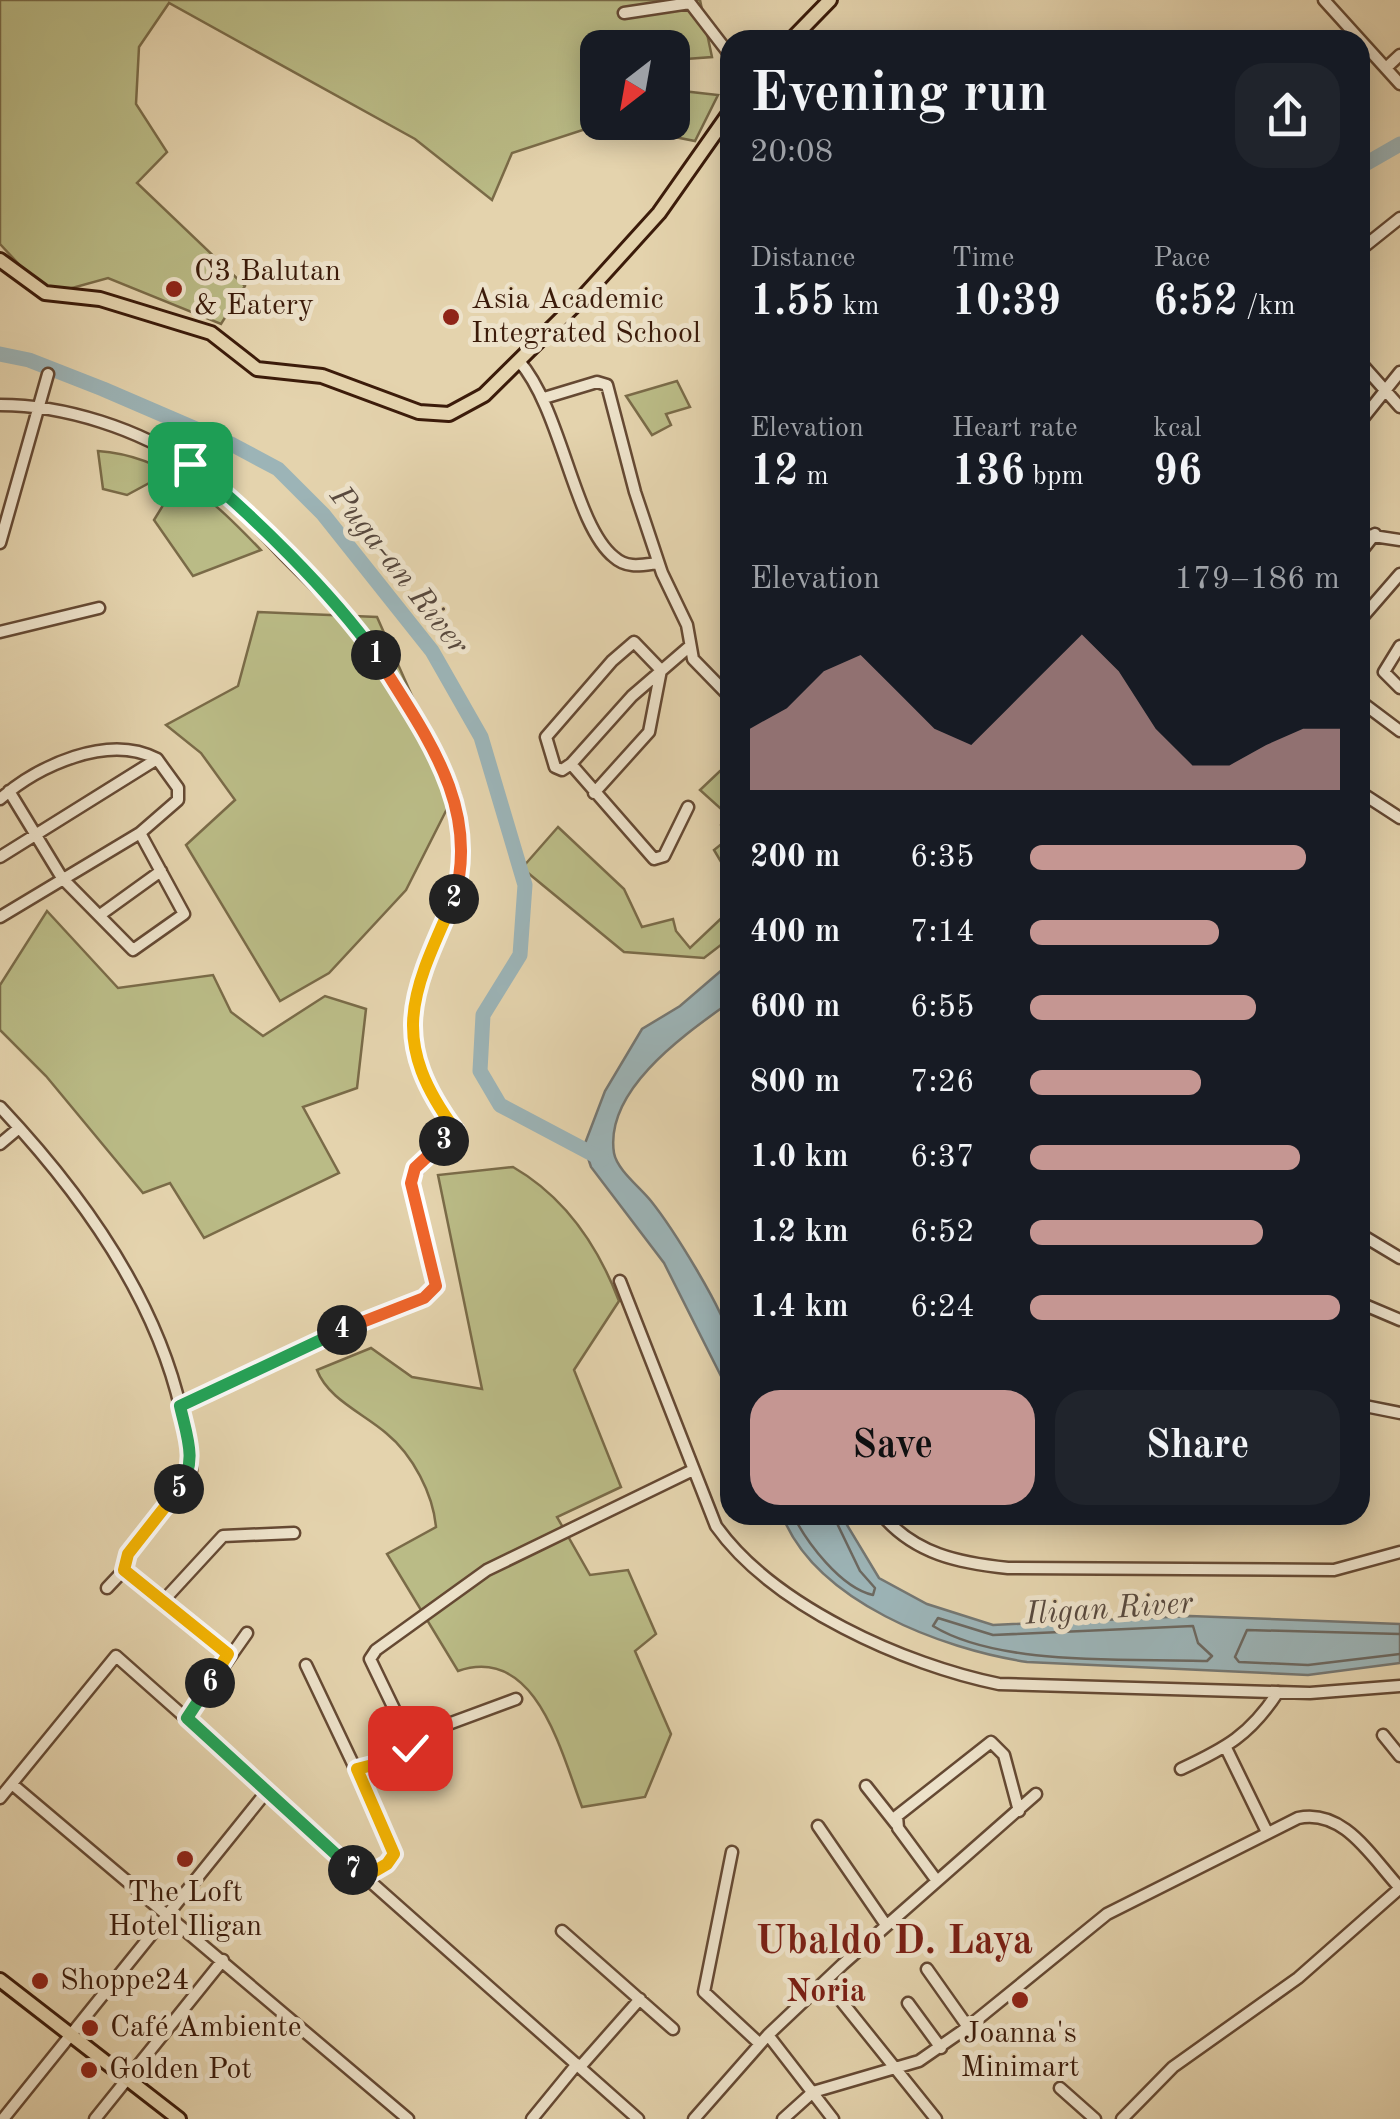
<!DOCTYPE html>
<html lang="en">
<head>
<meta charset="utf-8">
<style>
	:root { --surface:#171b24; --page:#20242c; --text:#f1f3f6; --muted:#9ea1a6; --accent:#c59692 }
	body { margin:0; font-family:"Old Standard TT",serif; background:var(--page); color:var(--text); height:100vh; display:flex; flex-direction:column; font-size:38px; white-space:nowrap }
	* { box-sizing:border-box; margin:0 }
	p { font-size:32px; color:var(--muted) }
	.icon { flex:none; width:55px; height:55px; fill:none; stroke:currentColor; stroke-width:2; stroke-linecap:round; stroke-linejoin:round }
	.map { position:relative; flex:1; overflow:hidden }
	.sheet { position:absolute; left:720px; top:30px; width:650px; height:1495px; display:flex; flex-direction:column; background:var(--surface); border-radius:30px; box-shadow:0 5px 25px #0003 }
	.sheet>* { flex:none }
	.needle { width:65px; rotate:211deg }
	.buttons { position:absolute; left:580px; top:30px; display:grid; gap:20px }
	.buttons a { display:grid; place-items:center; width:110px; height:110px; border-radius:20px; background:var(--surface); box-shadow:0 5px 25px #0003; font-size:50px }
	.pin { position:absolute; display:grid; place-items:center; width:85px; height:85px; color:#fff; margin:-42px; border-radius:20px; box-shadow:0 5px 15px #0006 }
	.km { position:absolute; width:50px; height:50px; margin:-25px; border-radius:50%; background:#222; color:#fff; font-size:28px; line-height:50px; text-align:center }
	.round { display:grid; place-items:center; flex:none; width:105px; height:105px; border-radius:30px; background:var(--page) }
	.overview { display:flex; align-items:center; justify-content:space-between; height:170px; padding:0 30px }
	h1 { font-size:55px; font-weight:700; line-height:75px }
	.stats { display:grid; grid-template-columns:repeat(3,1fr); gap:15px; height:170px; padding:10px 30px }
	.stats div { display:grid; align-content:center }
	.stats b { font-size:42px; font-weight:700 }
	.stats small { font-size:28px; font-weight:400 }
	.stats p { font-size:28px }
	.chart { height:280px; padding:20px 30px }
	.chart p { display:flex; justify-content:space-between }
	.chart svg { width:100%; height:180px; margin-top:10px; fill:var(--accent); opacity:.7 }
	.button { display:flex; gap:20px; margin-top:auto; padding:20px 30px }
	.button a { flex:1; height:115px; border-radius:30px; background:var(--accent); color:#111; font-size:40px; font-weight:700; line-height:115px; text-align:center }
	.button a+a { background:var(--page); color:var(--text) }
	ul { padding:0 30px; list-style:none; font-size:32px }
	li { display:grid; grid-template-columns:160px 120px 1fr; align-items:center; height:75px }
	li i { height:25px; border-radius:12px; background:var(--accent) }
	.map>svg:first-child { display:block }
	.green { fill:#babb86; stroke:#7a6b48; stroke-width:2.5 }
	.water { fill:#9cb4b7; stroke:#757772; stroke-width:2.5 }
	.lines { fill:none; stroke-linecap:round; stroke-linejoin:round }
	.shore { stroke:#6c6860; stroke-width:2.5 }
	.river { stroke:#9cb4b7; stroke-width:15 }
	.minor-casing { stroke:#654933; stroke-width:15 }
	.major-casing { stroke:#3b1b0a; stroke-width:18 }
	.minor { stroke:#ede2ca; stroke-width:10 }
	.major { stroke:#e4d3ad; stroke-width:12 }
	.split-1-casing { stroke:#fff; stroke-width:20 }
	.split-2-casing { stroke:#fff; stroke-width:20 }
	.split-3-casing { stroke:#fff; stroke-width:20 }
	.split-4-casing { stroke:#fff; stroke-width:20 }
	.split-5-casing { stroke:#fff; stroke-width:20 }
	.split-6-casing { stroke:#fff; stroke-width:20 }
	.split-7-casing { stroke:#fff; stroke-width:20 }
	.split-8-casing { stroke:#fff; stroke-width:20 }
	.split-1 { stroke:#22a559; stroke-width:12 }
	.split-2 { stroke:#f0652b; stroke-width:12 }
	.split-3 { stroke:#f5b400; stroke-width:12 }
	.split-4 { stroke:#f0652b; stroke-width:12 }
	.split-5 { stroke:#22a559; stroke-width:12 }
	.split-6 { stroke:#f5b400; stroke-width:12 }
	.split-7 { stroke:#22a559; stroke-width:12 }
	.split-8 { stroke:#f5b400; stroke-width:12 }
	.poi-dot { fill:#8f2418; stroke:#ede2ca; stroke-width:4 }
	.labels { text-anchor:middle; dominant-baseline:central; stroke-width:10; stroke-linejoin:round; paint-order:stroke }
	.poi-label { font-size:30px; fill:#3b1b0a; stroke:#ede2ca; text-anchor:start }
	.water-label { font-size:32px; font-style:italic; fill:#58493e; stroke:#ede2ca }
	.neighbourhood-label { font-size:32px; font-weight:bold; fill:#7a1f14; stroke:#ede2ca }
	.district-label { font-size:40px; font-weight:bold; fill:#7a1f14; stroke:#ede2ca }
</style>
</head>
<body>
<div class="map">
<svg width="1400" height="2119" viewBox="0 0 1400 2119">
	<rect width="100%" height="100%" fill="#e4d3ad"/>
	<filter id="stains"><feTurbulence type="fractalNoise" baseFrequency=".002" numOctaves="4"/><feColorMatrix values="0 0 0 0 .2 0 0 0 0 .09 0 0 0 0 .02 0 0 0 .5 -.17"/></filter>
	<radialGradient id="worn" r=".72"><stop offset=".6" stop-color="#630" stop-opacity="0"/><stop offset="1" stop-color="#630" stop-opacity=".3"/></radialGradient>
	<path class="green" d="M0,0H700L712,57L673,60L672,48H598V122H672L673,90L718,95L695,141L604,123L512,153L492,200L415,139L169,3L139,47L136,104L167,152L137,183L245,286L221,324L108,278L65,290L40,287L0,244Z
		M677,381L690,407L666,414L671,425L652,435L626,396Z
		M98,451C169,456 213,501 261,550L193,576L154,520L170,494L153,481L127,495L103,489Z
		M258,612L377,617L455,793L406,890L329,973L280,1001L186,845L235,800L201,753L166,725L238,686Z
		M720,771H730V877L714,850L724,842L721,825L729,816L700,790Z
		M558,827L624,889L642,927L673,919L676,931L690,948L730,910V938L704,958L624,952L522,868Z
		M47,911L118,988L213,975L231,1012L263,1036L325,996L366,1009L357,1088L303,1107L339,1173L204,1238L170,1183L143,1193L46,1076L0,1030V985Z
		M513,1167C565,1197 598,1246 619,1301L574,1370L621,1487L557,1517L590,1575L628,1570L656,1634L635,1651L671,1734L645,1797L582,1807C561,1752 536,1644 458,1671L387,1554L436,1527C433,1494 413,1455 386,1433C363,1413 328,1399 317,1370L371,1348L412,1377L482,1389L438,1175Z"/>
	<path class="water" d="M730,963V1002C687,1033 604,1089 614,1153C617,1170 641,1188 651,1201C671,1226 726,1312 730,1341C732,1358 730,1377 730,1394L664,1263L591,1167L584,1146L605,1091L642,1029L680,1006Z
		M782,1515H841L879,1578L927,1604L993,1625L1190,1616L1400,1624V1663L1308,1675L1027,1662C942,1649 816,1602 782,1515Z"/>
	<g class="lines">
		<path class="shore" d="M793,1515C807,1543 841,1588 873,1595L875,1588L860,1571L833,1515
			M938,1618L993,1635L1193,1626L1198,1643L1212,1656L1207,1661C1128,1658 1000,1667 933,1626Z
			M1400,1634L1247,1630L1235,1657L1239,1662L1308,1665L1400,1654"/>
		<path class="river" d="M1360,167L1400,144
			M0,354L29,360L103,389L233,445L278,469L323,514L432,651L481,737L525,885L520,955L483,1015L480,1071L500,1105L602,1159
			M730,483V509"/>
		<g class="minor-casing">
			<path id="minor" d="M1324,0L1400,84
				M624,13L690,3L730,55
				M1386,68L1400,55
				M1360,250L1400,218
				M519,361C562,410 574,525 614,557C627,569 642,565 658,563
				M1360,362L1400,407
				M544,398L597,382L607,385L635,492L662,573L687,625L693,659L730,697
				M0,405C65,405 139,429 193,466C226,490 252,521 280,550C312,583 346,613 373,650C388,670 399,694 413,715C433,747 454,779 459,818C477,953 349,987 456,1131L423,1158L411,1183L436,1287L424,1298L368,1318L180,1407
				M1360,422L1400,372
				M1360,534L1400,540
				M0,543L48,374
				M1360,553L1375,534
				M1360,620L1400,574
				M0,632L99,608
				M1400,646L1384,672L1400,688
				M1360,701L1400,731
				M571,764L562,770L555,767L546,737L612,661L634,642L661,670L649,732L594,793
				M9,791L62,878L133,950L184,914L140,833
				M1360,792L1400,818
				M0,799C38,766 108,733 157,759L178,788V800L140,833L0,917
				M688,807L664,856L654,859L571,764L632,696L690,646
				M0,857L157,759
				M100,915L161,871
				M0,1107C80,1192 155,1295 181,1410C185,1430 192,1449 191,1471L128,1554L124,1570L107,1588
				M0,1144L19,1128
				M1360,1234L1400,1258
				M620,1281L716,1526C773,1606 905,1665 999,1684L1310,1693L1400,1686
				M1360,1303L1400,1320
				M1360,1405L1400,1413
				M882,1515C915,1554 959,1563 1008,1568L1334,1570L1400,1552
				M124,1570L229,1655
				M164,1600L223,1536L294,1533
				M306,1665L393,1848L387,1864L363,1879
				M187,1718L247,1633
				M1383,1735L1400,1756
				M411,1744L370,1659L376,1650L487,1570L693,1470
				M1226,1748L1266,1830
				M357,1769L406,1754L416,1736L516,1699
				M1181,1769C1226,1748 1250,1735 1278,1692
				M12,1784L408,2119
				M866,1786L896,1824
				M0,1798L116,1656L638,2119
				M818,1826L886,1925
				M732,1852L704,1992L760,2044
				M937,1881L898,1828L897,1816L991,1742L1004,1755L1019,1811
				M562,1931L673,2029
				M927,1969L968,2027
				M826,1982L936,2119
				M908,2003L941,2048
				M768,2035L833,2119
				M580,2067L640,1999
				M1060,2088L1095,2119
				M3,2119L267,1791
				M95,2119L223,1960
				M532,2119L577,2064
				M694,2119L768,2035L843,1964L1036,1794
				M783,2119L813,2092L919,2061L968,2027L1107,1914L1298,1818C1344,1808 1372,1858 1400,1888
				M1122,2119L1173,2067L1298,1978L1400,1888"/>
		</g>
		<g class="major-casing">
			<path id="major" d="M791,40L830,0
				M0,260L45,293L100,299L211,333L257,369L322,376L419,412L449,414L484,395L583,297L659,213L730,112
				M0,1980L179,2119"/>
		</g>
		<use href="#minor" class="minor"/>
		<use href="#major" class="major"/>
	</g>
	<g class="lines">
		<g class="split-1-casing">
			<path id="split-1" d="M190,464C250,512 332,593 376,655"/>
		</g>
		<g class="split-2-casing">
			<path id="split-2" d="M376,655C422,731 482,805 454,899"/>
		</g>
		<g class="split-3-casing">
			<path id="split-3" d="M444,1141L456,1131C388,1039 411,995 454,899"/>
		</g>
		<g class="split-4-casing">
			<path id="split-4" d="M342,1330L424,1298L436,1286L411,1183L415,1168L444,1141"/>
		</g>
		<g class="split-5-casing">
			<path id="split-5" d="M179,1489C198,1462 187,1437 180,1406L342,1330"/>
		</g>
		<g class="split-6-casing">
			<path id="split-6" d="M179,1489L128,1554L124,1570L228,1654L210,1683"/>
		</g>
		<g class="split-7-casing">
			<path id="split-7" d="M210,1683L187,1718L353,1870"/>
		</g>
		<g class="split-8-casing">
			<path id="split-8" d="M353,1870L363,1878L387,1864L394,1854L357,1769L392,1760L410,1748"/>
		</g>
		<use href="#split-1" class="split-1"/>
		<use href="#split-2" class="split-2"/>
		<use href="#split-3" class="split-3"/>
		<use href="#split-4" class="split-4"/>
		<use href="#split-5" class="split-5"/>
		<use href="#split-6" class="split-6"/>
		<use href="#split-7" class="split-7"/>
		<use href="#split-8" class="split-8"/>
	</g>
	<g class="poi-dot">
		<circle cx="174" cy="289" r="10"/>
		<circle cx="451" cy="317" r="10"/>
		<circle cx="185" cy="1859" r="10"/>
		<circle cx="40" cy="1981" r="10"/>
		<circle cx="1020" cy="2000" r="10"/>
		<circle cx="90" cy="2028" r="10"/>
		<circle cx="89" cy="2070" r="10"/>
	</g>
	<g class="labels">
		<g class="poi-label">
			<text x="194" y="272">C3 Balutan<tspan x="194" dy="34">&amp; Eatery</tspan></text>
			<text x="471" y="300">Asia Academic<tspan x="471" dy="34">Integrated School</tspan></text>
			<text x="185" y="1893" text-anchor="middle">The Loft<tspan x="185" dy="34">Hotel Iligan</tspan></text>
			<text x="60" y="1981">Shoppe24</text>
			<text x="110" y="2028">Café Ambiente</text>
			<text x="1020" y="2034" text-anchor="middle">Joanna's<tspan x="1020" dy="34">Minimart</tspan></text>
			<text x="109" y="2070">Golden Pot</text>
		</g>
		<g class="water-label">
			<text transform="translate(398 571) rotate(52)">Puga-an River</text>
			<text transform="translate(1109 1610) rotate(-4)">Iligan River</text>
		</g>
		<g class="neighbourhood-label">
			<text x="826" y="1993">Noria</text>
		</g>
		<g class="district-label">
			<text x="894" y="1943">Ubaldo D. Laya</text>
		</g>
	</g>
	<rect width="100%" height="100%" filter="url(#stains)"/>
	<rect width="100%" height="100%" fill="url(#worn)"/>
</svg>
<div class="buttons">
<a><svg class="needle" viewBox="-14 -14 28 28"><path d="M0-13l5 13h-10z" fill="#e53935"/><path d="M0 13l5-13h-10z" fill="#9ea1a6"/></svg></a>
</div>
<div class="pin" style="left:190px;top:464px;background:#1e9e55"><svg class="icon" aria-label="arrive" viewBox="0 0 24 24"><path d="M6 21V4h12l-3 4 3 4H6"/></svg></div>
<div class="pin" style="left:410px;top:1748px;background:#d93025"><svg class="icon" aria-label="check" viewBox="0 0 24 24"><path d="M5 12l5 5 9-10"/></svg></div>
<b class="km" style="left:376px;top:655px">1</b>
<b class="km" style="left:454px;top:899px">2</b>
<b class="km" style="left:444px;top:1141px">3</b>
<b class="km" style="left:342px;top:1330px">4</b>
<b class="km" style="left:179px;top:1489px">5</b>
<b class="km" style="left:210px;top:1683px">6</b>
<b class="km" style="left:353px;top:1870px">7</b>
<section class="sheet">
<div class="overview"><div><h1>Evening run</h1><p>20:08</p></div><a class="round"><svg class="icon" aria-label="share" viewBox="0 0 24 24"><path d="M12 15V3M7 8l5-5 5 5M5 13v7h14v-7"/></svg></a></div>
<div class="stats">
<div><p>Distance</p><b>1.55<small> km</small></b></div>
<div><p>Time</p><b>10:39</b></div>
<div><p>Pace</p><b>6:52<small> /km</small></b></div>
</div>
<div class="stats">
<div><p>Elevation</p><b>12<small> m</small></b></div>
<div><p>Heart rate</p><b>136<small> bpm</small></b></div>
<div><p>kcal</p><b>96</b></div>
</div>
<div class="chart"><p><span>Elevation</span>179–186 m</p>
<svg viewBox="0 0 160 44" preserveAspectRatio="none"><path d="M0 44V29L10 24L20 15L30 11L40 20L50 29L60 33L70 24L80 15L90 6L100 15L110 29L120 38L130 38L140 33L150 29L160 29V44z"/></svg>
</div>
<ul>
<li><b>200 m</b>6:35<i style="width:89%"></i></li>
<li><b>400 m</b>7:14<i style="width:61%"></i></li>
<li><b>600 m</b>6:55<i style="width:73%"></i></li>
<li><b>800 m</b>7:26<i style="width:55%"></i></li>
<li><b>1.0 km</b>6:37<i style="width:87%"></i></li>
<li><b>1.2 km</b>6:52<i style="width:75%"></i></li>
<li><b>1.4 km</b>6:24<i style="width:100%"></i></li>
</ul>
<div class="button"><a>Save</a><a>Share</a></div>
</section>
</div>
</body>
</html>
